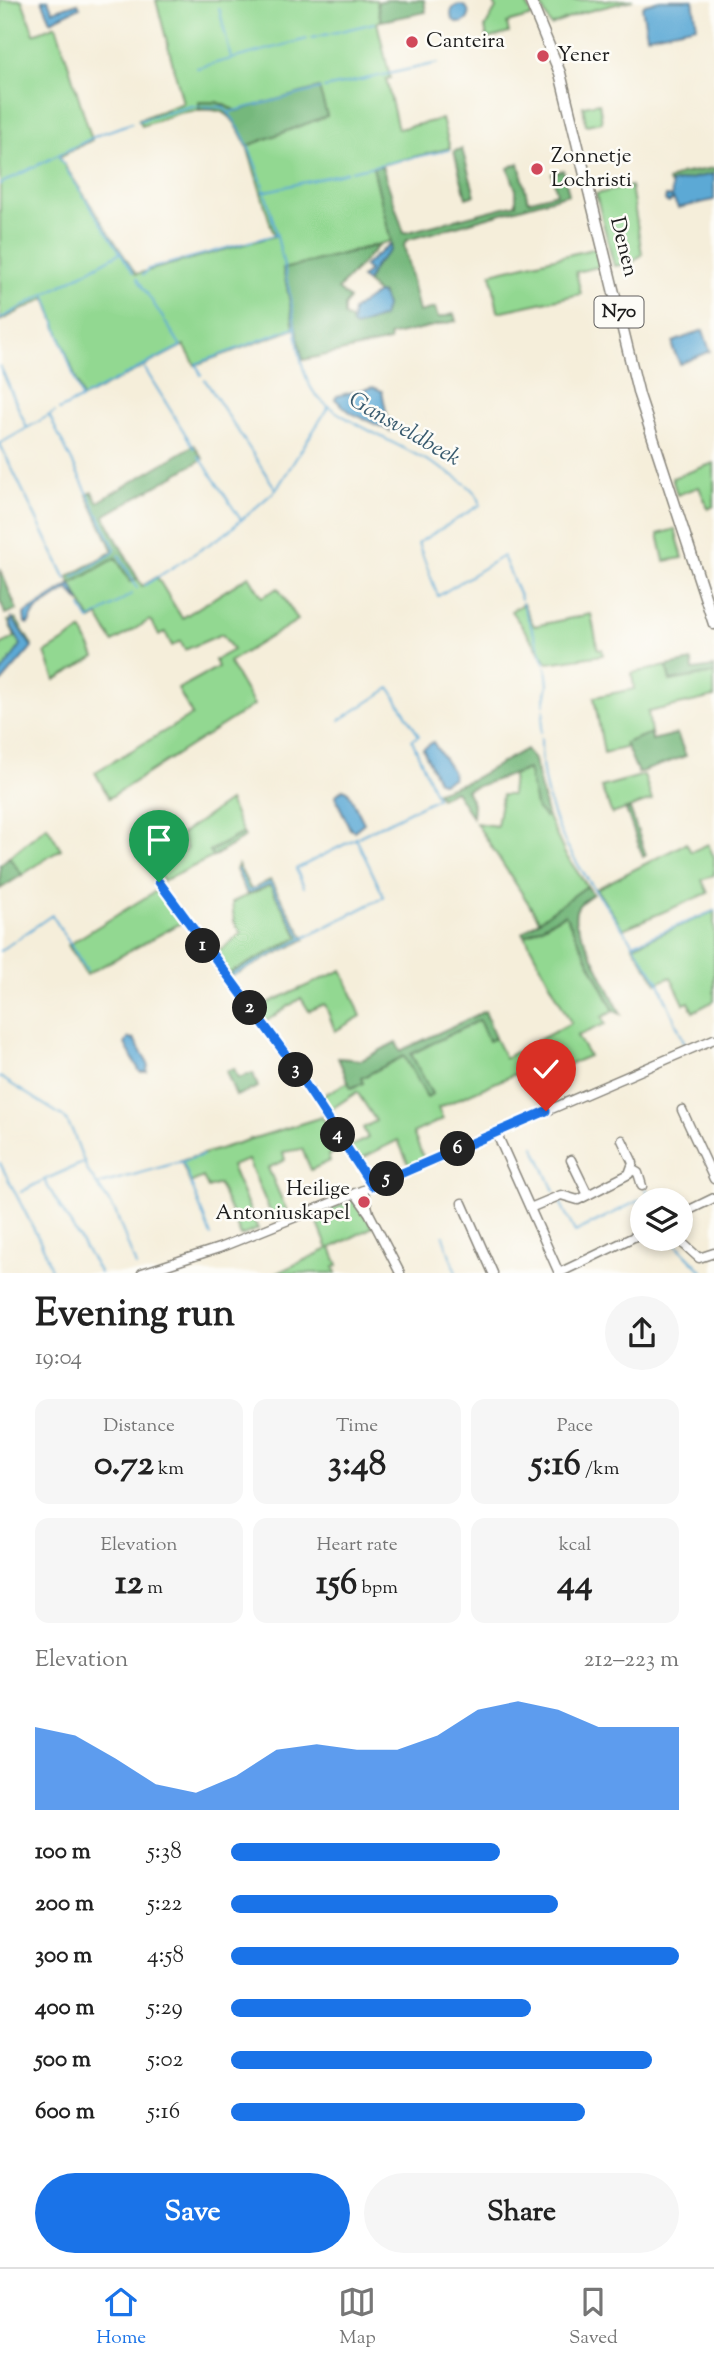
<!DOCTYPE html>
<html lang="en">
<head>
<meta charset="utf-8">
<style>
	:root { --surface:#fff; --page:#f6f6f6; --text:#222; --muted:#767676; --line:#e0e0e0; --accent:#1a73e8 }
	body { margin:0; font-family:"Sorts Mill Goudy",serif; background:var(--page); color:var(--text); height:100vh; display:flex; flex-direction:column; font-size:26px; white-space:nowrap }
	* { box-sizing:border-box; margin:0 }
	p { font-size:23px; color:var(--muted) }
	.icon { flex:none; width:38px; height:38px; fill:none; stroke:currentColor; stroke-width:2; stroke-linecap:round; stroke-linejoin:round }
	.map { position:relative; height:1273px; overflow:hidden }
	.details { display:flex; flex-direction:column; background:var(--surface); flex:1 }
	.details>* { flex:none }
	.controls { position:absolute; left:630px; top:1188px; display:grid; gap:14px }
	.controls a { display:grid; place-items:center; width:63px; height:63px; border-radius:50%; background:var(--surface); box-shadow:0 4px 10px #0003; font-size:35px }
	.pin { position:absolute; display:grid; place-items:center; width:60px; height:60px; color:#fff; margin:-72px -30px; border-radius:50% 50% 50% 0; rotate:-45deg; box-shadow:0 0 7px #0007 }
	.pin .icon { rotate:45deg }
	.km { position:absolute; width:35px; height:35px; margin:-18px; border-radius:50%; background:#222; color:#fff; font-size:19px; line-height:35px; text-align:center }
	.round { display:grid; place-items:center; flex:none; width:74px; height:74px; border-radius:37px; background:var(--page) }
	.head { display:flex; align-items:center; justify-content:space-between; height:119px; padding:0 35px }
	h1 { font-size:38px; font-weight:700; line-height:52px }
	.stats { display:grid; grid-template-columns:repeat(3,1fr); gap:10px; height:119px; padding:7px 35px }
	.stats div { display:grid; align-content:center; border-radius:14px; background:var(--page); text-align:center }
	.stats b { font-size:35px; font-weight:700 }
	.stats small { font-size:19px; font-weight:400 }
	.stats p { font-size:19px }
	.chart { height:196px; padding:14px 35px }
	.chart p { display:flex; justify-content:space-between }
	.chart svg { width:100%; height:126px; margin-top:7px; fill:var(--accent); opacity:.7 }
	.primary-button { display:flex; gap:14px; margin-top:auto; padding:14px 35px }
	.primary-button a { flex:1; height:80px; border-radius:42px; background:var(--accent); color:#fff; font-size:28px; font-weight:700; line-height:80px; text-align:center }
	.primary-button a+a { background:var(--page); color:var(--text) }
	ul { padding:0 35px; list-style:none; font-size:23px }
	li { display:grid; grid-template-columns:112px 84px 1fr; align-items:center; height:52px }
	li i { height:18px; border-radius:9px; background:var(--accent) }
	.dock { display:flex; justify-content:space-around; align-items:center; height:98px; border-top:2px solid var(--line); background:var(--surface); font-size:19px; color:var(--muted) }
	.dock a { display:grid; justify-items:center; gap:4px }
	.dock .on { color:var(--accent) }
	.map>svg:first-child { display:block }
	.green { fill:#92d891; stroke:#577a56; stroke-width:2 }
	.forest { fill:#75b87b; stroke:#486a4c; stroke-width:2 }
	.water { fill:#5ca9d5; stroke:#3c6278; stroke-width:2 }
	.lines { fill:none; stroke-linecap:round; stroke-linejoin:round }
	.stream { stroke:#5ca9d5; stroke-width:2 }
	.minor-casing { stroke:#88857b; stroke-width:11 }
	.major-casing { stroke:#88857b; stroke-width:13 }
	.minor { stroke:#fff; stroke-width:8 }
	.major { stroke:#fff; stroke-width:10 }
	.route-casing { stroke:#fff; stroke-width:14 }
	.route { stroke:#1a73e8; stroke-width:9 }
	.poi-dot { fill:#d1495b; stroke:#fdfcf7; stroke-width:2.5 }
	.labels { text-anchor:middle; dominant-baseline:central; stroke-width:5; stroke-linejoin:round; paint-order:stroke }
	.shield { fill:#fdfcf7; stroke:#605f5e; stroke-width:2 }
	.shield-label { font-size:19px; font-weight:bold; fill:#1c1c1c }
	.poi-label { font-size:21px; fill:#1c1c1c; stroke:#fdfcf7; text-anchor:start }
	.street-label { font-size:21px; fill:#1c1c1c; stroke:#fdfcf7 }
	.water-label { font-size:23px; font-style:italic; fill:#395b6f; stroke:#fdfcf7 }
</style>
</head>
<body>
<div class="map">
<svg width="714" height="1273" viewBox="0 0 714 1273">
	<rect width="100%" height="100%" fill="#fdfcf7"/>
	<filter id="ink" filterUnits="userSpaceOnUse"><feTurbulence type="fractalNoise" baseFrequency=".0143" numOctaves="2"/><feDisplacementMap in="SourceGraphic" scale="14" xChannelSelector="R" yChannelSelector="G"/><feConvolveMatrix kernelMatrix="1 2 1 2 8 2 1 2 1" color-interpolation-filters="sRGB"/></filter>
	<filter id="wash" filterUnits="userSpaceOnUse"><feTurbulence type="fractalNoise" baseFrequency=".00686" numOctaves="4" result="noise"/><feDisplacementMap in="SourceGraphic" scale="28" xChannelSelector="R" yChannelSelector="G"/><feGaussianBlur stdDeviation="1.57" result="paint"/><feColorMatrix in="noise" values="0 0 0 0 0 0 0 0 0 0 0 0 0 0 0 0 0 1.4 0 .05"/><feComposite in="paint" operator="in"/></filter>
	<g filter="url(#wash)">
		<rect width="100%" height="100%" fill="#f5eeda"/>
		<path class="green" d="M0,0H22L34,34L56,25L92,140L59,157L136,274L274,236L247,146L327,116L319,89L236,111L224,104L199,103V110L179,113L142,126L139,119L183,103L156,0H376L381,21L377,22L390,78L386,79L398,129L442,119L450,148L373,167L391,241L284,269L294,329L195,365L184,345L83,398L46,298L0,321Z
			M493,0H525L532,16L507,23L509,33L487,39L485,27L496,8Z
			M538,0H633L581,13L551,26Z
			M599,103L602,122L586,125L583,106Z
			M631,186L642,254L632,263L614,266L596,194Z
			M597,248L602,266L576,272L581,294L498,312L491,273Z
			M714,463V506L708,509L699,487L677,495L672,478Z
			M675,529L683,558L664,561L658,534Z
			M117,557L130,582L138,579L142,586L157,577L182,618L249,576L262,597L278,588L298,620L229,662L254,705L109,798L95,772L192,715L178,689L218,667L215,660L233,650L222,634L185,650L180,641L172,646L165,632L159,635L150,620L113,642L98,616L91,620L71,584Z
			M523,604L534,626L591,614L598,649H602L603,655L548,663L511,611Z
			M16,619L32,645L0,684V645L15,637L8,621Z
			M82,630L95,657L55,680L45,653Z
			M667,666L670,681L714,673V697L648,712L651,733L626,743L628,747L604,753L594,697L634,689L632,673Z
			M528,769L545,817L547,815L565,854L587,886L540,921L476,823L497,826L502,795H511L513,775Z
			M644,775L652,800L612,814L601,787Z
			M229,801L243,833L210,851L213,857L163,881L154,868L187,849L180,835Z
			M47,826L61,849L22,875L9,857Z
			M686,843L691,852L708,844L714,857V875L702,880L708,893L623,929L596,889Z
			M270,885L299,937L228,974L214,955L241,934L234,921L232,902Z
			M159,889L183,922L86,975L68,945Z
			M714,911V1001L693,1012L689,1002L684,1004L671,977L657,983L633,946Z
			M565,914L614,1011L602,1017L605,1024L577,1036L589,1056L541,1076L538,1071L519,1079L515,1074L438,1108L443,1119L413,1133L424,1159L409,1166L398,1140L358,1160L349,1147L368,1138L363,1128L376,1121L357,1092L327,1112L318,1098L348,1082L351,1088L363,1083L361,1078L404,1056L427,1097L432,1094L411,1054L479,1020L489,1041L495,1038L505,1058L571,1023L525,936Z
			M342,970L361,1016L335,1031L325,1004L309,1011L301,998L265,1022L254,1009Z
			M322,1117L343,1150L328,1155L330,1161L311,1170L302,1149L283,1152L285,1160L268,1168L289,1216L274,1221L248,1160L231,1166L258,1229L241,1236L219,1184L208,1188L203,1177L190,1183L181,1161Z
			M354,1200L373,1227L331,1248L338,1265L334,1267L336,1273H277L328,1249L315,1216Z"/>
		<path class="forest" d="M387,0H424L426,12L381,21L377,2Z
			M319,88L327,116L247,146C233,120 233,108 199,110V102H217L236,111Z
			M462,149L475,195L466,198L454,151Z
			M519,163L528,201L557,193L552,174L563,170L569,194L407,240L404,245L419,312L435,308L438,318L454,314L456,321L389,336L390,341L303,360L283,269L379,245L338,289L349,299L344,307V316L350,319L352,325L356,327L383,317L386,306L383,294L377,293L367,282L376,265L392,246L373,167L382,166L404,233L516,204V190L508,168Z
			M714,168V174L669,184L668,181L680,174Z
			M194,445L203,459L104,516L138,579L130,582L116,558L71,584L68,577L113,551L87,495L92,492L98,502Z
			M0,569L17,610L5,614L0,599Z
			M692,661L693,670L714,667V673L670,681L667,666Z
			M651,733L652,740L677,734L686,756L638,773L625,743Z
			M526,749L534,760L547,815L545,817L537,810L528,769L466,790L473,804L472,817L455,791L440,798L437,792L471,780Z
			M630,809L646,855L643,857L626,810Z
			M243,833L245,837L213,857L210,851Z
			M9,857L22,875L0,889V865Z
			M238,865L251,890L270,880L305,939L230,977L228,974L299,937L270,885L247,894L236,870Z
			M587,886L593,894C580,903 573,907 576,923L621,1014L614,1011L565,914L525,936L523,932Z
			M485,1011L495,1038L488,1041L479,1020L411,1054L432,1094L427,1097L404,1056L361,1078L363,1083L351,1088L338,1058L362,1060L396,1042L400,1051Z
			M234,1068L238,1078L253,1073L258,1087L236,1096L226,1071Z"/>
		<path class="water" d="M42,0H48L53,11L78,3L80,7L51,21Z
			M660,0H693L697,26L647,36L642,7L645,4Z
			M451 14a9 9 0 1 1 18 0a9 9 0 1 1-18 0Z
			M714,174V200L678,208L673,199L669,203L665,201L666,196L672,197L671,183Z
			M390,244L391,250L376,264L367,282L361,278L369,271L364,266Z
			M377,293L382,294L386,306L383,317L356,327L352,325L353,310Z
			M703,330L710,351L680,364L673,349V342Z
			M373,387L382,391L390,431L351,413L335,399L337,396Z
			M69,585L72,586L80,602L68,589L36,610L28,624L25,623L24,614Z
			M12,618L32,647L0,684V674L21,645L10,624Z
			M433,742L452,771L453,778L443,783L438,781L423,749Z
			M343,789L348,791L364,823L354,831L350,829L335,796Z
			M128,1038L134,1039L148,1064L147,1072H140L125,1044Z"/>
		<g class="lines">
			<path class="stream" d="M219,8L231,58
				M312,38L374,23
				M197,68L307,39
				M324,88L438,63
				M230,112L320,89
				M138,121L191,106L223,107C259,140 284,262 293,312C297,337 300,374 315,394C341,428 483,474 480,505L418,543L438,596L503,556L521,599
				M59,157L64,165
				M66,169L133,272
				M351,171L449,150
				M0,184L100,134L132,123
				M263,192L347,172
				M143,275L148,269L275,235
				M46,296L81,397
				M0,319L120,253
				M0,366L27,428
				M145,369L194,448
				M201,375L196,364L295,327
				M205,380L275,488
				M59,410L181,346L137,278
				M49,415L115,549L113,553L74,577
				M1,443L55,412
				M0,444L66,579
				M199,456L241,520
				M119,555L137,588
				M145,585L225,534L276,490L329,406
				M522,603L545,663
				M81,607L89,620L132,594
				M544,704L548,685L546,667
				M541,732L544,710
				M541,738C540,829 585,873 633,944L714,911
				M238,870L248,892L270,883L303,939
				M304,887L296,869L355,839
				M634,946L658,981L685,1044
				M0,951L52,915L87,971
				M232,975L384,897L356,838L437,798L412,740L419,736L390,688L340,720
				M0,1077L64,1117L73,1132L87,1170L115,1211L136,1266
				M534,1146L554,1191
				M85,1162L44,1180L100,1273
				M180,1162L203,1155
				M0,1163L44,1249L52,1273
				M97,1185L180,1162L184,1165L211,1236
				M646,1188L650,1200
				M21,1192L42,1181
				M559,1200L575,1232L642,1199
				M443,1236L456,1273
				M671,1239L704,1273"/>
		</g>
	</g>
	<g filter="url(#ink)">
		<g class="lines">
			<g class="minor-casing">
				<path id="minor" d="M159,882L284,1052L372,1186
					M682,1110L714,1179
					M496,1132L559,1273
					M571,1160L588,1195
					M633,1170L638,1173L642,1186
					M363,1190L369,1213L400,1273
					M355,1193L369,1213
					M462,1203L493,1273
					M530,1208L561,1195L578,1200L629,1174L633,1163L622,1140
					M681,1214L714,1198
					M678,1239L699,1258L714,1253
					M142,1273L219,1248L363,1190L714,1039
					M559,1273L642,1233"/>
			</g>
			<g class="major-casing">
				<path id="major" d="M530,0L560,73L639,395L714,624"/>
			</g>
			<use href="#minor" class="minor"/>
			<use href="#major" class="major"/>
		</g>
	</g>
	<g class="lines" filter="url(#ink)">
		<g class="route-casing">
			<path id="route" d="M159,882L284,1052L372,1186L546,1111"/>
		</g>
		<use href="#route" class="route"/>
	</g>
	<g class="poi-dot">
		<circle cx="412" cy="42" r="7"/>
		<circle cx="543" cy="56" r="7"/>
		<circle cx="537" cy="169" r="7"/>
		<circle cx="364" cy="1202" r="7"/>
	</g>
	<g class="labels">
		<rect class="shield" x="594.5" y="296.5" width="49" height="31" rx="5"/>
		<g class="shield-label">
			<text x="619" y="312">N70</text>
		</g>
		<g class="poi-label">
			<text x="426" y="42">Canteira</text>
			<text x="557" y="56">Yener</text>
			<text x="551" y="157">Zonnetje<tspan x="551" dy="24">Lochristi</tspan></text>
			<text x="350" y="1190" text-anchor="end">Heilige<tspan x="350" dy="24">Antoniuskapel</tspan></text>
		</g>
		<g class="street-label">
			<text transform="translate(623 247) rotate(76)">Denen</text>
		</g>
		<g class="water-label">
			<text transform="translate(404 430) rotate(30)">Gansveldbeek</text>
		</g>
	</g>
</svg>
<div class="controls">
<a><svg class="icon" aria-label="layers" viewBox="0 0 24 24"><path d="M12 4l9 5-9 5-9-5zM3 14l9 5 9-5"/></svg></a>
</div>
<div class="pin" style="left:159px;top:882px;background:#1e9e55"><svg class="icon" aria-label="arrive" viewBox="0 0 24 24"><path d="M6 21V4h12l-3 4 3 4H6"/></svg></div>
<div class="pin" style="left:546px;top:1111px;background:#d93025"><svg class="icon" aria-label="check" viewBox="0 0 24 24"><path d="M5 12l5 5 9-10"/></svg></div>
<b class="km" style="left:203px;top:946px">1</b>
<b class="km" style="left:250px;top:1008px">2</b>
<b class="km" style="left:296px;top:1070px">3</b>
<b class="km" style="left:338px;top:1135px">4</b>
<b class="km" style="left:387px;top:1179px">5</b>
<b class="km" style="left:458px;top:1149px">6</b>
</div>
<section class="details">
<div class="head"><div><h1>Evening run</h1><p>19:04</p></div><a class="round"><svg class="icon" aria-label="share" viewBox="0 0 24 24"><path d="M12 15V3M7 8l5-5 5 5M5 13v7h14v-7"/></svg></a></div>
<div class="stats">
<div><p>Distance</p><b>0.72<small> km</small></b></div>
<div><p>Time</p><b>3:48</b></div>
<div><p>Pace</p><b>5:16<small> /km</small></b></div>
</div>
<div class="stats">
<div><p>Elevation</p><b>12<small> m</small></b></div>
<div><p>Heart rate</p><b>156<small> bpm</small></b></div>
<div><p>kcal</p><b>44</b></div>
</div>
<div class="chart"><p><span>Elevation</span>212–223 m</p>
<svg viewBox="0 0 160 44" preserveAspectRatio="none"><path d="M0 44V15L10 18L20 26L30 35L40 38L50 32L60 23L70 21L80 23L90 23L100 18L110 9L120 6L130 9L140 15L150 15L160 15V44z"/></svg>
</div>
<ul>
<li><b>100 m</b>5:38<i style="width:60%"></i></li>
<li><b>200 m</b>5:22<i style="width:73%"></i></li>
<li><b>300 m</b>4:58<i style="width:100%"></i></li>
<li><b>400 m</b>5:29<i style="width:67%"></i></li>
<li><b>500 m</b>5:02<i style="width:94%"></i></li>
<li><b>600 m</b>5:16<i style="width:79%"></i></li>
</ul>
<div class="primary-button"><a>Save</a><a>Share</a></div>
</section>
<nav class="dock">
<a class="on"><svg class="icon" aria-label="home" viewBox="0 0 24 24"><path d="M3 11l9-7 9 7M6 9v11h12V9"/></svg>Home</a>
<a><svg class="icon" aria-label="map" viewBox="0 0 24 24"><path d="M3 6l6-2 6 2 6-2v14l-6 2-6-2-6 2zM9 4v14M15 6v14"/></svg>Map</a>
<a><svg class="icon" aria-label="saved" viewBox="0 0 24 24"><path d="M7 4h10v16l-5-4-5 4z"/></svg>Saved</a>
</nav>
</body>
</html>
